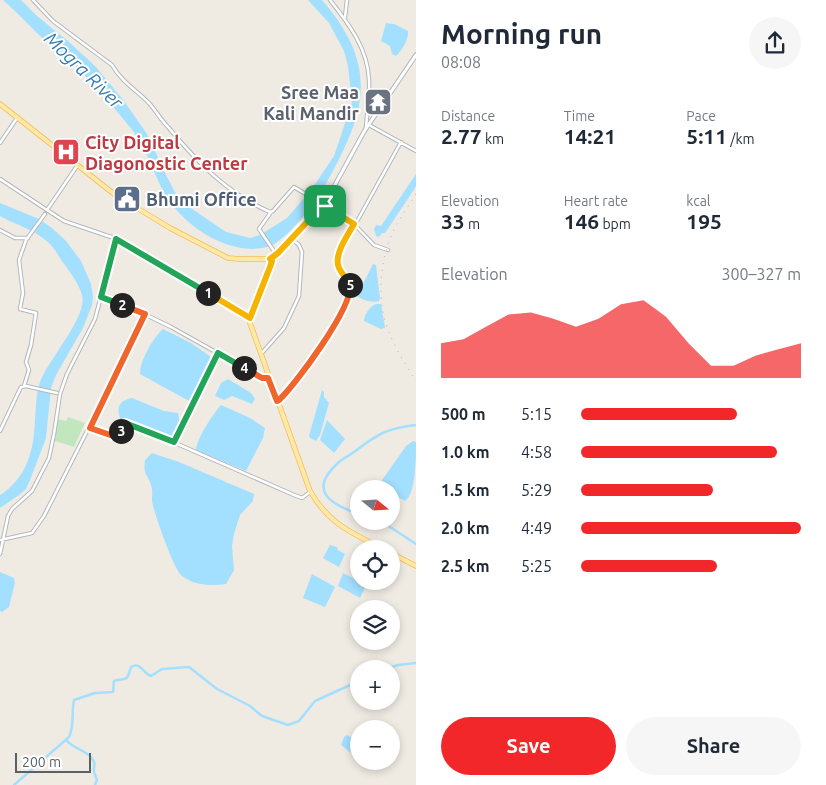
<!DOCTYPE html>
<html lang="en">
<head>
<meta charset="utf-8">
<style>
	:root { --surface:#fff; --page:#f6f6f7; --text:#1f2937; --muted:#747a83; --accent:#f12729 }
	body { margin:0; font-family:Ubuntu,sans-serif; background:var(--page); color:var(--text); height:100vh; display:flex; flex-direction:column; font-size:19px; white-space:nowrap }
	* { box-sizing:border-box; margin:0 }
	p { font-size:16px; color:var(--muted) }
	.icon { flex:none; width:28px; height:28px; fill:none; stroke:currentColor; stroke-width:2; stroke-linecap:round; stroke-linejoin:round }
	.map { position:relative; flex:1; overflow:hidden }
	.drawer { display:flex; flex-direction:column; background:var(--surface); width:410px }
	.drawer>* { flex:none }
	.needle { width:32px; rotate:108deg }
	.tools { position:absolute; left:350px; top:480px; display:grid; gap:10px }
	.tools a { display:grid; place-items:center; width:50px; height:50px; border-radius:50%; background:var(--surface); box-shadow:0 2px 8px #0003; font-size:25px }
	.scale { position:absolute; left:15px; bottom:12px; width:76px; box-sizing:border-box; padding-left:5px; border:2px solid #5b6065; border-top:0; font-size:14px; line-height:18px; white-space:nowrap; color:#5b6065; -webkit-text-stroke:4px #fff; paint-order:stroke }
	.pin { position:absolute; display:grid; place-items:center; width:42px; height:42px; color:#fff; margin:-21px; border-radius:10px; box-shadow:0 2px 8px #0006 }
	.km { position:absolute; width:25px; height:25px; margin:-12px; border-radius:50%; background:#222; color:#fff; font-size:14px; line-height:25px; text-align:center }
	.round { display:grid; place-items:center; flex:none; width:52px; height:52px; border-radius:26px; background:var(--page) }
	.headline { display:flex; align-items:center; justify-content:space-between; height:85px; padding:0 25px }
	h1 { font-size:28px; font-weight:700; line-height:38px }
	.stats { display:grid; grid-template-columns:repeat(3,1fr); gap:8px; height:85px; padding:5px 25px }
	.stats div { display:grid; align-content:center }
	.stats b { font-size:21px; font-weight:700 }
	.stats small { font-size:14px; font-weight:400 }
	.stats p { font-size:14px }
	.chart { height:140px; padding:10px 25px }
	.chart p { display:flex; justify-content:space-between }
	.chart svg { width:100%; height:90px; margin-top:5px; fill:var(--accent); opacity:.7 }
	.button { display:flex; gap:10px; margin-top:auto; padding:10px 25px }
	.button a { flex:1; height:58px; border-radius:30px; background:var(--accent); color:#fff; font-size:20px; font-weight:700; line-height:58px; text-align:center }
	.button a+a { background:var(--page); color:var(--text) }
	ul { padding:0 25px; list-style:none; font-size:16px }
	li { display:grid; grid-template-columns:80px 60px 1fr; align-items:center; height:38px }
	li i { height:12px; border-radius:6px; background:var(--accent) }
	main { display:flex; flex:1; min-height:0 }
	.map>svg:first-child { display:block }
	.green { fill:#c2e7be }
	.water { fill:#a3dfff }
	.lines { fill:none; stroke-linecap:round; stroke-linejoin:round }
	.canal { stroke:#a3dfff; stroke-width:2.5 }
	.tertiary-casing { stroke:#b4b7bb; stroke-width:4.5 }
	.secondary-casing { stroke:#b5b9be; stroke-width:5 }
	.primary-casing { stroke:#f8bb53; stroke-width:5.5 }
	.tertiary { stroke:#fff; stroke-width:2.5 }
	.secondary { stroke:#fff; stroke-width:3 }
	.primary { stroke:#ffe9a8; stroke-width:4 }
	.rail { stroke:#b4b5b6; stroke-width:1; stroke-dasharray:1 6; stroke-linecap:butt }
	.split-1-casing { stroke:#fff; stroke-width:10 }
	.split-2-casing { stroke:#fff; stroke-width:10 }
	.split-3-casing { stroke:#fff; stroke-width:10 }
	.split-4-casing { stroke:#fff; stroke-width:10 }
	.split-5-casing { stroke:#fff; stroke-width:10 }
	.split-6-casing { stroke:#fff; stroke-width:10 }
	.split-1 { stroke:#f5b400; stroke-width:6 }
	.split-2 { stroke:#22a559; stroke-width:6 }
	.split-3 { stroke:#f0652b; stroke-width:6 }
	.split-4 { stroke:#22a559; stroke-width:6 }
	.split-5 { stroke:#f0652b; stroke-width:6 }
	.split-6 { stroke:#f5b400; stroke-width:6 }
	.labels { text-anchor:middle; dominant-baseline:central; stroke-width:4; stroke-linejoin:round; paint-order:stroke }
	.worship-label { font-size:18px; font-weight:bold; fill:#5b616d; stroke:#fff; text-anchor:end }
	.health-label { font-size:18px; font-weight:bold; fill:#be3a42; stroke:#fff; text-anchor:start }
	.service-label { font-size:18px; font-weight:bold; fill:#4e5e75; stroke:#fff; text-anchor:start }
	.water-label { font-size:19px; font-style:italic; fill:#387cad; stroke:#fff }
</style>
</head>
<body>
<main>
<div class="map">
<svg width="416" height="785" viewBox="0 0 416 785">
	<rect width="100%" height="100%" fill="#efebe3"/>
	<path class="green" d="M68,417L85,423L74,447L55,441L58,419L66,421Z"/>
	<path class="water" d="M3,0H21L37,16L69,42L96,67L124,101L147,134L165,173L179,200L226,232L250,238L260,235L287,218L311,190L334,156L352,102L348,66L344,51L329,23L308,0H322C361,45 373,86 347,142C332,175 315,207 288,233C282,238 277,243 270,246C255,251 240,249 226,244C206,237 188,224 174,207C156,186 151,155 133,131C113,106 91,80 67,59C62,55 56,52 52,47C35,32 20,15 3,0Z
		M386,23L394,24L408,31C409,39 402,51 396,56L392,54L390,46L381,41Z
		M416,174V186L413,191L385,233H382L379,237L376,236L374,229L376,225L381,226Z
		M0,203L39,219L52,228L66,241L81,261L91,284L93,297L92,305L83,328L56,375L51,388L46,438L30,480L26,489L19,495L0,508V495C27,478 34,450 35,420C36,407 36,394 40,382C48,360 88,316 82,295C79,284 71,274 65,265C59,258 56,250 50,244C36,230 16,225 0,216Z
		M373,264L376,265L380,298L379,301C371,303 363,300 357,296Z
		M376,304H381L385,328L381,329L364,321C364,315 370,306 376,304Z
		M163,329L191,343L211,357C213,370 200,389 194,401H189L140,374C140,360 153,338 163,329Z
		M228,379L251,393L255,399L252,404L232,396L224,400L215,396L221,383Z
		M322,390L324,392V397L329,403L320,435L316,441L310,438L309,436Z
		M132,398L164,411L178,413L180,422L173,439L121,421C116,408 118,401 132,398Z
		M221,405L250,418L265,428L263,438L246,471L196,450C197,438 213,414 221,405Z
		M327,420L345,439L334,453L320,440Z
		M413,441L416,442C416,456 416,495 405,501L391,493V489H385L380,483L406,446Z
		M152,453L179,462L254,494L253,501L240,515L234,534L232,546L234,570L226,584C211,586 195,586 182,576C174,570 154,513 152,501C152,496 153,490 151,485C147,473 143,475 145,460Z
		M330,545L337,547L338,550L345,554L339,567L323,558Z
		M0,572L14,578L15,583L9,607L2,612L0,611Z
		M343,573L366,585L360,598L338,586Z
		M312,574L335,587L325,607L303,598Z
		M347,735L359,742V759L341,745L344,737Z"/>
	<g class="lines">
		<path class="canal" d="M359,514C329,504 308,490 338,463C343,458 349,456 354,452C376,435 387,428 416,425
			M381,521L416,544
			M387,669L398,665L416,663
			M66,740C73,749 88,750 93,760C96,765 94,763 94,768C93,773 96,776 97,780L95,785
			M14,785L69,737C75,725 71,713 74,700L95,693L113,692L114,681C128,678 127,681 131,667C141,661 143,674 151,676L162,669L189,667L217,689L250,706L262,716L288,725L299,721L315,701L359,681"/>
		<g class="tertiary-casing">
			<path id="tertiary" d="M33,0L53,21L112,65C121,81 136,90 149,103C156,111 161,120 168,127C197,162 228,194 270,212L273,211L294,187L322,204
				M330,0C349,24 368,49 369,80C370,96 367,112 366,128
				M345,17L347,0
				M369,125L416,151
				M0,143L17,118
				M0,179L47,210
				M325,206L354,224L374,245L388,250
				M271,212L259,229L276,254
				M0,230L15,238H28
				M116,239L250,318
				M101,297L144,313
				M261,354L284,328L299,296L302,252L299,245L292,239
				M24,386L29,370L26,362L31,345L36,313L20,309L23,293L19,260L26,240L45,214
				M278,400C288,392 295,380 303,370C319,348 346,314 350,287L338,266L340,252L401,142
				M89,428L119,438L125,423L157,435L294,495L302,498L310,492
				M0,431L21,387L26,386L57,393
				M174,442L218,353
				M0,540L32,533L44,516L119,368L144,314L171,327L262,378H268
				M0,554L8,516L12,509L32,491L49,458L54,434L60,394L67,374L95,319L112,254L116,242L115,238L108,236L64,221L47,210L77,166"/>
		</g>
		<g class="secondary-casing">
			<path id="secondary" d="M323,203L325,204L324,207L322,206Z
				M325,203L365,130L416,55
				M270,259L278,253L322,206"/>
		</g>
		<g class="primary-casing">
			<path id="primary" d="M0,104L114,194L170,228L228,258L239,259H270L272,261L270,267L250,318V323L310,491C329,524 350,532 383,549
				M391,553L416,566"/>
		</g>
		<use href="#tertiary" class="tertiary"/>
		<use href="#secondary" class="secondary"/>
		<use href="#primary" class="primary"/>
		<path class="rail" d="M416,194C408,207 398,220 392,234C378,267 376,309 393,341C399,355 408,368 416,381"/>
	</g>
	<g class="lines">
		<g class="split-1-casing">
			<path id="split-1" d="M208,293L250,318L270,267L272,261L270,259L278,253L322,206H325"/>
		</g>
		<g class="split-2-casing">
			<path id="split-2" d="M122,305L101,297L116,239L208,293"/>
		</g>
		<g class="split-3-casing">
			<path id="split-3" d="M121,431L119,438L90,428L145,314L122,305"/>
		</g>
		<g class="split-4-casing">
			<path id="split-4" d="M121,431L125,423L174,442L218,353L244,368"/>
		</g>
		<g class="split-5-casing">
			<path id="split-5" d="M244,368L262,378H268L277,401L279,400C296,384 353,307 350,285"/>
		</g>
		<g class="split-6-casing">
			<path id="split-6" d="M325,206L354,224C348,235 333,255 339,268C342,274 347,279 350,285"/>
		</g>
		<use href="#split-1" class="split-1"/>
		<use href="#split-2" class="split-2"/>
		<use href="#split-3" class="split-3"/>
		<use href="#split-4" class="split-4"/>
		<use href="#split-5" class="split-5"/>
		<use href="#split-6" class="split-6"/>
	</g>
	<defs>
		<g id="temple-square" transform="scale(1.4375)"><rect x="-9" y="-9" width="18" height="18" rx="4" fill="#6b7280" stroke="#fff"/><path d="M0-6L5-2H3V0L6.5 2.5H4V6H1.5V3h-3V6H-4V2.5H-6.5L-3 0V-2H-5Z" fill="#fff"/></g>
		<g id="hospital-square" transform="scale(1.4375)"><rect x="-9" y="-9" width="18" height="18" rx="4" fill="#e0444e" stroke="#fff"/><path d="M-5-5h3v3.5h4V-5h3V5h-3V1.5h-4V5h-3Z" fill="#fff"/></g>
		<g id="civic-square" transform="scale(1.4375)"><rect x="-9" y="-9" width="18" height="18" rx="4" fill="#5c6f8a" stroke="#fff"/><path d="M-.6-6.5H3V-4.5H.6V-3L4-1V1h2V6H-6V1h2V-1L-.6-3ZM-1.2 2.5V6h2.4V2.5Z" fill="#fff"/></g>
	</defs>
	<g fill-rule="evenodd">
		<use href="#temple-square" x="378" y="102"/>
		<use href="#hospital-square" x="66" y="152"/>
		<use href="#civic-square" x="127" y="199"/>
	</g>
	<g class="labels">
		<g class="worship-label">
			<text x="359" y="92">Sree Maa<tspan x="359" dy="21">Kali Mandir</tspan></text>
		</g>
		<g class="health-label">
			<text x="85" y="142">City Digital<tspan x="85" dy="21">Diagonostic Center</tspan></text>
		</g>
		<g class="service-label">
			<text x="146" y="199">Bhumi Office</text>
		</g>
		<g class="water-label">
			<text transform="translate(84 70) rotate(44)">Mogra River</text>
		</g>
	</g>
</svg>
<div class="tools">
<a><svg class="needle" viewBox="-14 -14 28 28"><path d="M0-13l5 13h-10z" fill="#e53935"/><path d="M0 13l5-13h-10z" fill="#747a83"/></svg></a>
<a><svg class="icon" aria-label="locate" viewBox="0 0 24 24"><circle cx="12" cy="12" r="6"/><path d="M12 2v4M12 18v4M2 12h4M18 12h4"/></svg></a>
<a><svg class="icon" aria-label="layers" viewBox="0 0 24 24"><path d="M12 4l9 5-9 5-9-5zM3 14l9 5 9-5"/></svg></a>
<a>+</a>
<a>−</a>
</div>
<div class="scale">200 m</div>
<div class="pin" style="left:325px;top:206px;background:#1e9e55"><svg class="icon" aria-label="arrive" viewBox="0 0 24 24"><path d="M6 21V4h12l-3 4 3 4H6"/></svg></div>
<b class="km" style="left:208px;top:293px">1</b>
<b class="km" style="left:122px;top:305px">2</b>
<b class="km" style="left:121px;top:431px">3</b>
<b class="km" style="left:244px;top:368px">4</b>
<b class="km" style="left:350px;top:285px">5</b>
</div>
<section class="drawer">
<div class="headline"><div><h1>Morning run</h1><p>08:08</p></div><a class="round"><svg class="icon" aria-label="share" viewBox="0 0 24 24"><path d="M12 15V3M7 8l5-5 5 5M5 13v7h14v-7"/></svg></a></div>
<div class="stats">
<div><p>Distance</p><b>2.77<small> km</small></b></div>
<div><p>Time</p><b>14:21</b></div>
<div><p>Pace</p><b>5:11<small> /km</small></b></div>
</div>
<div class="stats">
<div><p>Elevation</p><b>33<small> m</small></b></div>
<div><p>Heart rate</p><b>146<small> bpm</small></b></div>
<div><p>kcal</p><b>195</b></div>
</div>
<div class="chart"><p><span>Elevation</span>300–327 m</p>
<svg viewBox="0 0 160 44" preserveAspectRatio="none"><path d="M0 44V27L10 25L20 19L30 13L40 12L50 15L60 19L70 15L80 8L90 6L100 14L110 27L120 38L130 38L140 33L150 30L160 27V44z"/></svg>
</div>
<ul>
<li><b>500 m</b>5:15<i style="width:71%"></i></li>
<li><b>1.0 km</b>4:58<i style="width:89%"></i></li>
<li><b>1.5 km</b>5:29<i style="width:60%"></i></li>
<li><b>2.0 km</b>4:49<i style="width:100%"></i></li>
<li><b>2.5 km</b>5:25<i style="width:62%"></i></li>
</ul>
<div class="button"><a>Save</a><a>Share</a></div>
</section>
</main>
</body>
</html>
